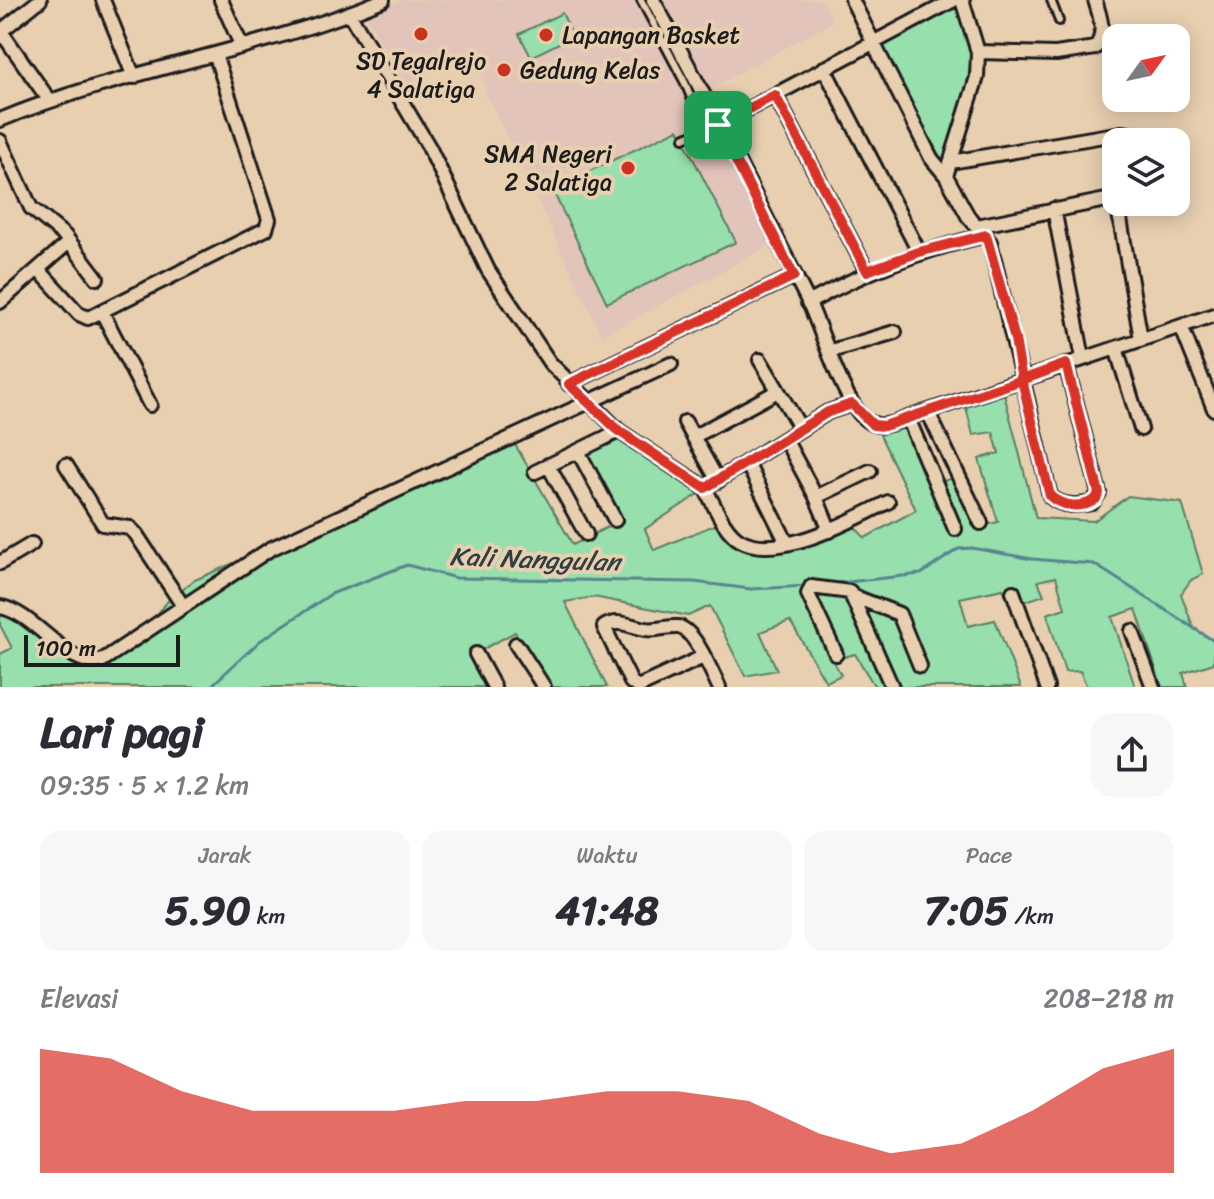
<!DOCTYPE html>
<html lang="id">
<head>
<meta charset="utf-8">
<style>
	:root { --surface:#fff; --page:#f7f7f7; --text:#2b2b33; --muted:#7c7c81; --accent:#d93025 }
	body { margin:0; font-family:Sriracha,sans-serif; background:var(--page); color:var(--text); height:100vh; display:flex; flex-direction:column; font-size:30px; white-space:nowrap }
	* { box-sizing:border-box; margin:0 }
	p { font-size:26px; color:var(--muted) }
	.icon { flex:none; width:44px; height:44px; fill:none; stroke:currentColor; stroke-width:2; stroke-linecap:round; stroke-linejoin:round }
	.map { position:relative; height:687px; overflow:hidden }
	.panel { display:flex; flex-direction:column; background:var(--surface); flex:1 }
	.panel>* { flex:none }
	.needle { width:52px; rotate:57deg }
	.buttons { position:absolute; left:1102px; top:24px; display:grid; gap:16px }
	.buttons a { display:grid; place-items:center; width:88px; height:88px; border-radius:16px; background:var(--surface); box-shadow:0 4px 20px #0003; font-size:40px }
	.scale { position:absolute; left:24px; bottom:20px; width:156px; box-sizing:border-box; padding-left:8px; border:4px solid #1c1c1c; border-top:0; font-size:22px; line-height:28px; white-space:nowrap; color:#1c1c1c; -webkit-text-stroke:6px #e8cfb0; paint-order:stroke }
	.pin { position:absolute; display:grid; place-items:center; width:68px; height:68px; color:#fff; margin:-34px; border-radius:16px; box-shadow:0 4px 12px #0006 }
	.round { display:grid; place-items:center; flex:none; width:84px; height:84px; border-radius:24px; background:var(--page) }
	.head { display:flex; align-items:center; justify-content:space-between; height:136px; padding:0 40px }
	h1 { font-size:44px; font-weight:800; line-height:60px }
	.stats { display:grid; grid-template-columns:repeat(3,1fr); gap:12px; height:136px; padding:8px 40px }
	.stats div { display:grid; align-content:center; border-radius:20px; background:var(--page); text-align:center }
	.stats b { font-size:40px; font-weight:800 }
	.stats small { font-size:22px; font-weight:400 }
	.stats p { font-size:22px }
	.chart { height:224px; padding:16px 40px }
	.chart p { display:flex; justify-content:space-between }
	.chart svg { width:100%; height:144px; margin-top:8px; fill:var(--accent); opacity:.7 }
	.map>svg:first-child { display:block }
	.built { fill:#e2c4ba }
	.green { fill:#97dfad; stroke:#5a7e64; stroke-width:2 }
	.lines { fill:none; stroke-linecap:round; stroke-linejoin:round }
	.stream { stroke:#57868f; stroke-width:3 }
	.lane-casing { stroke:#1c1c1c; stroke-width:12 }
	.street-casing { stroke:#1c1c1c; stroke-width:18 }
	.lane { stroke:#e8cfb0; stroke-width:6 }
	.street { stroke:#e8cfb0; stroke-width:12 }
	.route-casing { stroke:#fff; stroke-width:16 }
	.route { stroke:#d93025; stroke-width:10 }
	.poi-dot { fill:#c8321e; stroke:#e8cfb0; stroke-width:3 }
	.labels { text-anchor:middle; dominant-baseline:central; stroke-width:8; stroke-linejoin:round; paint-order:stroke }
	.poi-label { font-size:24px; fill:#1c1c1c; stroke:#e8cfb0; text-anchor:start }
	.water-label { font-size:26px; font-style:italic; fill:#303f42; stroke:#e8cfb0 }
</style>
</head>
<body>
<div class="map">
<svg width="1214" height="687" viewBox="0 0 1214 687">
	<rect width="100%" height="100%" fill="#e8cfb0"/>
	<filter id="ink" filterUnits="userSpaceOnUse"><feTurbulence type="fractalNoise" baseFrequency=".0125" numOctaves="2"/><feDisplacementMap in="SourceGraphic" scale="16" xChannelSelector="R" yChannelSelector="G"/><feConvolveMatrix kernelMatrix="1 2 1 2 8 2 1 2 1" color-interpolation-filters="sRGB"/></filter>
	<g filter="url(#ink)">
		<path class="built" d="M402,0H646L773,244L602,336L485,91L473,49L407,86L367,18Z
			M664,0H823L833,22L711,88Z"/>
		<path class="green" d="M958,4L972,54L964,103L945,167L882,44Z
			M562,13L573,36L531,57L519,34Z
			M678,129L736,242L607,303L552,189Z
			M1003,390L1036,518L1094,521L1128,496L1182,503L1203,574L1191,580L1181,594L1194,629L1214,641V663L1183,673L1187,687H1162L1136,609L1112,617L1135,687H1087L1080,671L1065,672L1047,614L1065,608L1056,577L1038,581L1044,595L1012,606L1003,589L960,598L968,626L995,620L1021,687H875L855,654L833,660L841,675L826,682L790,621L760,632L777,670L745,676L710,606L688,616L594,597L565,602L607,687H551L515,632L474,654L492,687H0V654L12,648L0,625V610L91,659L128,650L172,596L195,580L513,441L573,545L623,519L585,449L617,432L705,490L645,529L654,550L719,523C724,532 729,543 738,547C772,563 822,536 853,525L865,538L916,510L880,435L908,424L936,484L957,476L982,526L998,522L979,459L999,453L993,432L973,435L965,403Z"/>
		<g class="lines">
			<path class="stream" d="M830,584L921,574L958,549L972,548L1032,559L1094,564L1214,641
				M210,687L260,641L331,594L407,565L456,578L694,582L751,589L807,586"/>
			<g class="lane-casing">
				<path id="lane" d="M641,0L685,83L704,129L684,138
					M1051,0L1059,21
					M1128,38L1148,32
					M1099,47L1116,42"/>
			</g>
			<g class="street-casing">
				<path id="street" d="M103,0L134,77
					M221,0L242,47
					M653,0C708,99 758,202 809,303C823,333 842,398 864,418C878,431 892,424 908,418L1214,315
					M852,0L931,158L946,176
					M962,0L978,52L977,77L946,176L968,216L990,242L1050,496C1062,507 1076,506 1092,503L1099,493L1066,364
					M349,13L429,147L488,270L550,363L619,431L705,488L828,412L852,404
					M0,30L49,100
					M1,31L40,0
					M978,52L1056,54L1095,48C1107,33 1100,17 1095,0
					M824,68L919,252
					M775,95L867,271
					M0,120C123,69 258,52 383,0
					M718,125L954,0
					M0,141L31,208L65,236L97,278
					M951,162L1121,133L1128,134L1131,142
					M1117,202L1141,339
					M1054,209L1083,358
					M977,226L1116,198
					M38,269L79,314L88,318L266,229L269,219L216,57
					M0,302L69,242
					M808,303C868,270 920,251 986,235
					M102,312L150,405
					M1181,326L1214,409
					M1116,348L1141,429
					M831,351L895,332
					M760,360L801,429
					M569,384L794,276
					M928,412L981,523
					M908,418L955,529
					M685,422L718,481
					M693,437L778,391
					M785,439L816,497L830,531
					M578,451L615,520
					M747,463L787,543
					M66,465L103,524L130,528L136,534L183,606
					M548,465L586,534
					M535,472L619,431
					M705,488C714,504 724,531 740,540C778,562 854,519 888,502
					M816,497L870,471
					M0,563L32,544
					M1013,592L1047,687
					M855,597L899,614L920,666
					M0,607C36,612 69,672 103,660L270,549L671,364
					M1132,631L1153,687
					M516,644L544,687
					M476,654L494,687
					M836,654L808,594L811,587L850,592L892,687
					M703,657L638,687L631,682L604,627C617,618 632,627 646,629C657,631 667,626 678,627C694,628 712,673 719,687"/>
			</g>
			<use href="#lane" class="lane"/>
			<use href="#street" class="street"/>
		</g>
	</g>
	<g class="lines" filter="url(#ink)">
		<g class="route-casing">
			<path id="route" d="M718,125L794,276L569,384L619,431L705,488L828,412L852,404L873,425L884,426L1022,380L1050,496C1062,507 1083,509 1096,499L1099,493L1066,364L1022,380L1015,339L986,235L919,252L867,271L775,95L718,125"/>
		</g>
		<use href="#route" class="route"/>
	</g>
	<g class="poi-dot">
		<circle cx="421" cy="34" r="8"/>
		<circle cx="546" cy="35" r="8"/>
		<circle cx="504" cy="70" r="8"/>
		<circle cx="628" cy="168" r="8"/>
	</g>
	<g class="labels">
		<g class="poi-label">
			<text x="562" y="35">Lapangan Basket</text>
			<text x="421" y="61" text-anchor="middle">SD Tegalrejo<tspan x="421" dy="28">4 Salatiga</tspan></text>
			<text x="520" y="70">Gedung Kelas</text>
			<text x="612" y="154" text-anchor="end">SMA Negeri<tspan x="612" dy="28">2 Salatiga</tspan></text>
		</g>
		<g class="water-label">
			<text transform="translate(535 559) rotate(2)">Kali Nanggulan</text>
		</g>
	</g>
</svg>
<div class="buttons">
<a><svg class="needle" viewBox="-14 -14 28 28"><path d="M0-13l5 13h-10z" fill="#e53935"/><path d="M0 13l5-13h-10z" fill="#7c7c81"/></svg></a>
<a><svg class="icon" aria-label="layers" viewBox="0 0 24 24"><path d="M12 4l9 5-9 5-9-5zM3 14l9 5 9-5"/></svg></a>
</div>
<div class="scale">100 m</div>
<div class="pin" style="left:718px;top:125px;background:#1e9e55"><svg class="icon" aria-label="arrive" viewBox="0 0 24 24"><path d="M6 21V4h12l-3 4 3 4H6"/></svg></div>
</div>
<section class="panel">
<div class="head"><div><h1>Lari pagi</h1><p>09:35 · 5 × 1.2 km</p></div><a class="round"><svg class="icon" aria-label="share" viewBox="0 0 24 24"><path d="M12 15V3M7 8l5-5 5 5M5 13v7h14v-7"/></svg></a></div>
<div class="stats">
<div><p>Jarak</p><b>5.90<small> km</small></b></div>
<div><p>Waktu</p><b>41:48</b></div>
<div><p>Pace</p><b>7:05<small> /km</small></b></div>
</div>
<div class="chart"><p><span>Elevasi</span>208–218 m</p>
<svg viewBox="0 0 160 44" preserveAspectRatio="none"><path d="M0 44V6L10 9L20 19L30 25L40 25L50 25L60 22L70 22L80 19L90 19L100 22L110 32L120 38L130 35L140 25L150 12L160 6V44z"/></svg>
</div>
</section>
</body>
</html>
